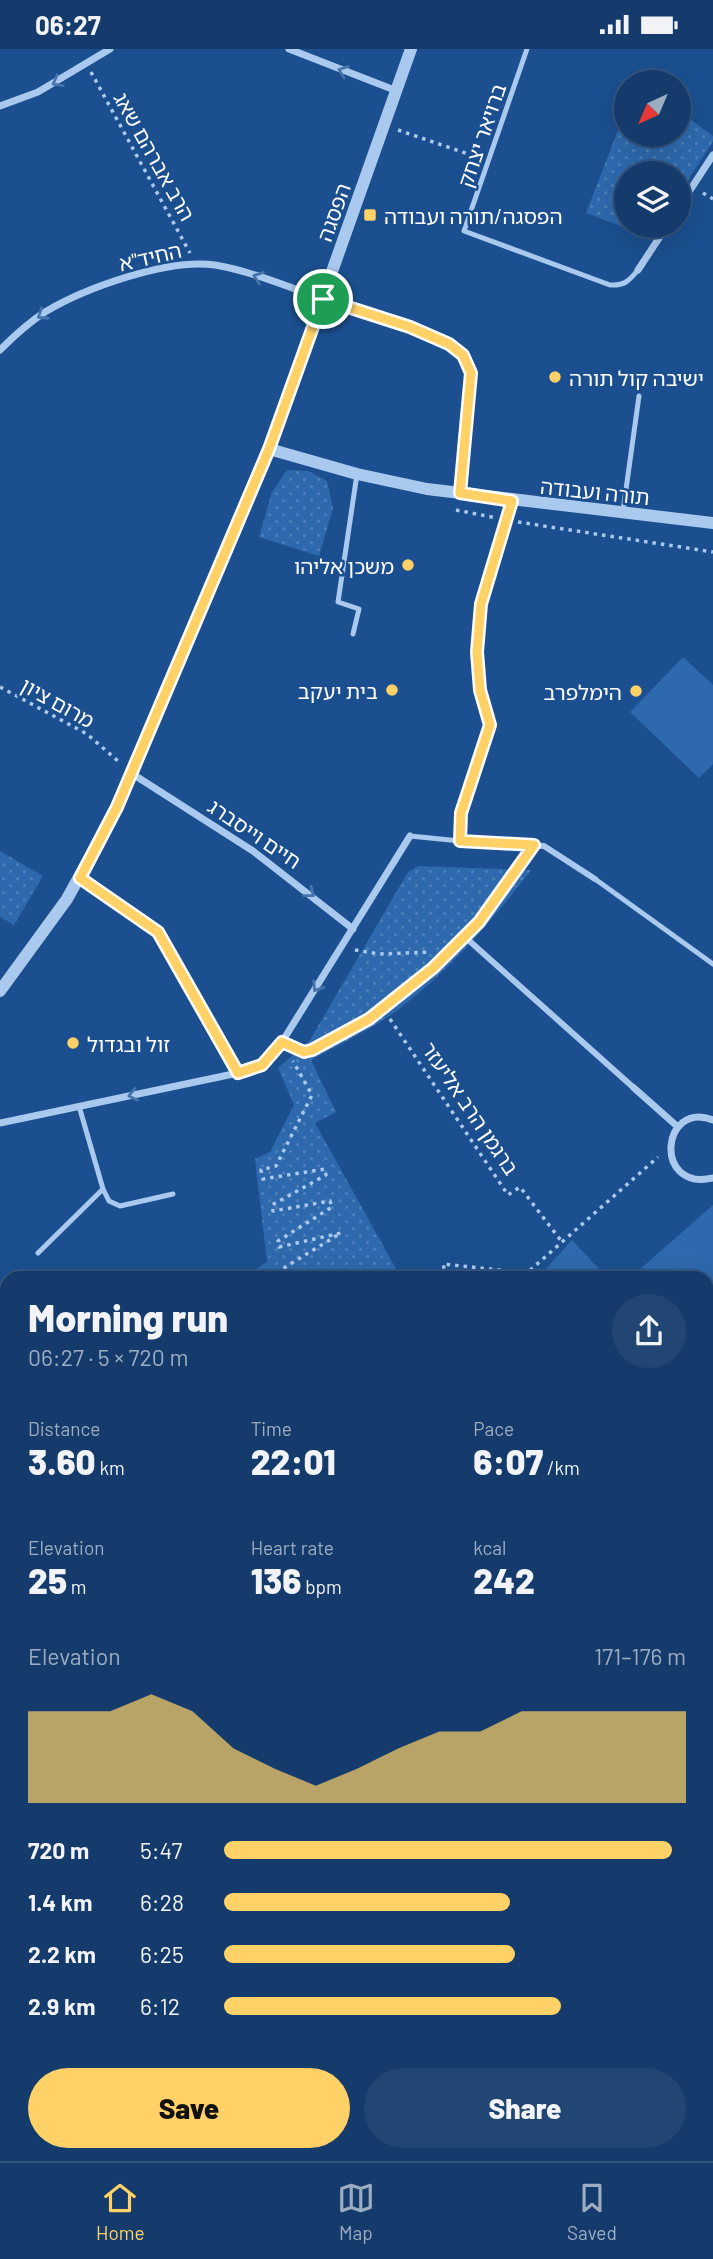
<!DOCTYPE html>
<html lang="en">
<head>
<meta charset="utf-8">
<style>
	:root { --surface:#143b6b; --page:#214673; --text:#f1f3f6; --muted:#9dadc1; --line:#33557e; --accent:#ffd166 }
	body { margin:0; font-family:Barlow,"Noto Sans Hebrew",sans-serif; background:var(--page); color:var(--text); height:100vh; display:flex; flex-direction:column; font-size:26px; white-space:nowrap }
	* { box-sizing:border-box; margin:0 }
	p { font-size:23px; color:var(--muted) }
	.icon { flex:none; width:38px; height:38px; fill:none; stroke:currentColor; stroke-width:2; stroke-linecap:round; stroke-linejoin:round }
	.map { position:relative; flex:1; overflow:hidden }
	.side { position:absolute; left:0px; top:1222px; width:714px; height:891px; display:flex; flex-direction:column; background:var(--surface); border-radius:21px 21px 0 0; box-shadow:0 7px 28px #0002,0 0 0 2px var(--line) }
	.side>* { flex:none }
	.needle { width:46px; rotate:224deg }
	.controls { position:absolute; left:614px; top:21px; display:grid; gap:14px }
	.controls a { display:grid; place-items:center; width:77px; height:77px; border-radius:50%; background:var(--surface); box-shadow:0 7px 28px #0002,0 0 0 2px var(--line); font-size:35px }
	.pin { position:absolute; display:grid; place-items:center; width:60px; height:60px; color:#fff; margin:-30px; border:4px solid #fff; border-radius:50%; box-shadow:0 2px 7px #0007 }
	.round { display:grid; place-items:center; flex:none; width:74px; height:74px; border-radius:37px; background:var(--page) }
	.overview { display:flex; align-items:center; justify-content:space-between; height:119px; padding:0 28px }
	h1 { font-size:38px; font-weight:800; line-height:52px }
	.figures { display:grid; grid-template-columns:repeat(3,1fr); gap:10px; height:119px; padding:7px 28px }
	.figures div { display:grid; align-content:center }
	.figures b { font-size:35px; font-weight:800 }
	.figures small { font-size:19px; font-weight:400 }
	.figures p { font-size:19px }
	.chart { height:196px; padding:14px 28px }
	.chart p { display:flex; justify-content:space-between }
	.chart svg { width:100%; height:126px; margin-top:7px; fill:var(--accent); opacity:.7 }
	.primary-button { display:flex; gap:14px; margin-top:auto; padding:14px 28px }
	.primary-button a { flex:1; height:80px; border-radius:42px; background:var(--accent); color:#111; font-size:28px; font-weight:800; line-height:80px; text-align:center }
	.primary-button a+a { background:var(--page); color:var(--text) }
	ul { padding:0 28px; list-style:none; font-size:23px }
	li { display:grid; grid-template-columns:112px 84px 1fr; align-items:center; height:52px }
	li i { height:18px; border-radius:9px; background:var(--accent) }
	.status { display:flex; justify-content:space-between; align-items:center; height:49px; padding:0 35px; background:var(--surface); direction:ltr }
	.status svg { height:19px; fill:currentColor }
	.menu { display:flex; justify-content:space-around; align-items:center; height:98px; border-top:2px solid var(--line); background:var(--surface); font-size:19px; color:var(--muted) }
	.menu a { display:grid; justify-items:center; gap:4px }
	.menu .current { color:var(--accent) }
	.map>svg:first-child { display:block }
	.grass { fill:#2e69ad }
	.forest { fill:url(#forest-firs) }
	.park { fill:url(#park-dots) }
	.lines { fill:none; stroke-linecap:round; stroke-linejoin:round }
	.stream { stroke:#9cc4f0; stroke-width:6 }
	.path { stroke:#a9c9ee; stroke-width:3.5; stroke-dasharray:3.5 5; stroke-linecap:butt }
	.service { stroke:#a9c9ee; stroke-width:5 }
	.pedestrian { stroke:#a9c9ee; stroke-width:6 }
	.minor { stroke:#a9c9ee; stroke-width:7 }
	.tertiary { stroke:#a9c9ee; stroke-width:12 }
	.secondary { stroke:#d6e6fa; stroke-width:14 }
	.primary { stroke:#f0f6ff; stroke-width:18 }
	.tram { stroke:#fff; stroke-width:2 }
	.oneway { stroke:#4674ac }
	.route-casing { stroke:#fff; stroke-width:14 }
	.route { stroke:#ffd166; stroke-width:9 }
	.poi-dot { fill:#ffd166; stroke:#1b4f8f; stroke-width:2.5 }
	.labels { text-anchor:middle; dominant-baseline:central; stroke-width:5; stroke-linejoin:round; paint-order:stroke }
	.street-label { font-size:21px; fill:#fff; stroke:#1b4f8f }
	.poi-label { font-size:21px; fill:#fff; stroke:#1b4f8f; text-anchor:start }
</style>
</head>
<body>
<div class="status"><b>06:27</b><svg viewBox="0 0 49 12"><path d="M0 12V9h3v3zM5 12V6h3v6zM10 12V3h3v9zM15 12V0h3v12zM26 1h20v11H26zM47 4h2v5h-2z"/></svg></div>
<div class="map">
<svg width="713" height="2112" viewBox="0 0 713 2112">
	<defs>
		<pattern id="forest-firs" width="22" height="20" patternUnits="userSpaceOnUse" patternTransform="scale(1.75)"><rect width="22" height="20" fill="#2e69ad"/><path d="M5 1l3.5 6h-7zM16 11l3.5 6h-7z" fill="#4d80b9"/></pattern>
		<pattern id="park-dots" width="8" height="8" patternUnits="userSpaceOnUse" patternTransform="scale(1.75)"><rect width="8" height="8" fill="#2e69ad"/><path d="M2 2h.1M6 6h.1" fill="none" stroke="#4d80b9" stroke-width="1.8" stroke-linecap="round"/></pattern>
	</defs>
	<rect width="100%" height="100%" fill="#1b4f8f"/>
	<path class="grass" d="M683,608L713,636V715L699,729L630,663Z
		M713,1156V1282L707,1281V1228H631Z
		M572,1191L607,1228H535L540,1226Z"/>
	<path class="forest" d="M707,1561L713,1565V1665L707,1657Z
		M7,1653V2097L0,2090V1672L5,1668Z
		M707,1780L713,1801V2112H22L15,2105H707Z"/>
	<path class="park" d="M626,60V86H679V62L713,87V92L679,145V124H626V177H659L651,188L586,164Z
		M287,421L308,422L327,432L333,459L319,507L259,488L272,443Z
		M0,802L43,827L14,876L0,868Z
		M418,817L531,821C492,872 451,920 399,960C373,980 340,995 311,1011L336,1063L315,1074L399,1225L366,1228H244L267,1213L255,1110L270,1103L294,1056L278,1019L310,991L408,823Z"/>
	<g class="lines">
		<path class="stream" d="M674,2105L678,2112"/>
		<path class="path" d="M91,23L190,204
			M398,81L477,108
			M703,144L713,150
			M456,461L497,469
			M518,473L713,503
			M0,638L87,685L119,713
			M163,891L232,1012
			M355,901L379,905L431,903
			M390,970L508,1146L520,1138L562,1193
			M269,1228L341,1184L279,1198L278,1192L332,1158L330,1152L273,1162L272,1156L326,1126L325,1120L263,1130L261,1121L276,1117L312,1046L293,1012
			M446,1228L443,1215L527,1224L658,1108
			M0,1959L7,1964
			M0,2092L7,2099
			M13,2105L20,2112
			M146,2105L155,2112
			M546,2105L553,2112"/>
		<path class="service" d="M527,0L464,182L610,236C624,237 629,232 638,221
			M323,250L410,278L449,295L463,306L471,324L460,443
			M623,462L639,347
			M353,585L359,560L338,553L357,425
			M410,787L460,792L461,764L490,676L480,641L477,603L481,555L512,452
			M80,829L158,883
			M595,830L713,915
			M103,1140L109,1152L120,1157L173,1145
			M38,1204L103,1140L79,1057
			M0,1359L7,1356
			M0,1444L7,1441
			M0,1497L7,1494"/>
		<path class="pedestrian" d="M460,792L544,797L595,830
			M465,888L634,1039
			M282,993L304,1003L312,1001L369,970L433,919L479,873L534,796"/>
		<path class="minor" d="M289,0L397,42
			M0,57L38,43L110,0
			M679,158L713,106
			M638,221L667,177
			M0,301C14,287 28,274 45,263C85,239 168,209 215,216C251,222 288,238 323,250
			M131,724L253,802L353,880
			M634,1039L678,1078
			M713,1071C661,1051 653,1143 713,1129
			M0,1074L238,1024L262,1016L282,993L410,787
			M707,1749L713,1747
			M0,1762L7,1764
			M0,2064L7,2070
			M49,2105L58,2112"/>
		<path class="tertiary" d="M269,400L357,425L427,440L713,474
			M0,942L67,850L117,759L269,400L411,0"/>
		<path class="secondary" d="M707,1295L713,1297
			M0,1340L7,1337
			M707,1342L713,1345
			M0,1461L7,1457"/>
		<path class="primary" d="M0,1583L7,1580
			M707,1721L713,1734"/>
		<path class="tram" d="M707,1324L713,1326
			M0,1395L7,1392"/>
	</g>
	<defs><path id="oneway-chevron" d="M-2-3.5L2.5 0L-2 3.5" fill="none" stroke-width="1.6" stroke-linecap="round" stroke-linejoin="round" transform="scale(1.75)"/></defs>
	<g class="oneway">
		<use href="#oneway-chevron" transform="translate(343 22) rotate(-160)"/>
		<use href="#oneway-chevron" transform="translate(57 33) rotate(151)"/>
		<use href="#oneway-chevron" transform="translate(258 228) rotate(-161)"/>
		<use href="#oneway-chevron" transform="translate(42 266) rotate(147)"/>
		<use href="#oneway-chevron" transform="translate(310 844) rotate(38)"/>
		<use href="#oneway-chevron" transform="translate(317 938) rotate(123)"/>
		<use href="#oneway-chevron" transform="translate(133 1046) rotate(168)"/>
	</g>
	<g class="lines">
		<g class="route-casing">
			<path id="route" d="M323,250L410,278L449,295L463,306L471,324L460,444L512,452L481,555L477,603L480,641L490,676L461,764L460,792L534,796L479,873L433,919L369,970L312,1001L304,1003L282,993L262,1016L238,1024L158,883L80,829L117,758L269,400Z"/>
		</g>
		<use href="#route" class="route"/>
	</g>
	<g class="poi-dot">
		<rect x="363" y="159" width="14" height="14" rx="3.5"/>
		<circle cx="555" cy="328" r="7"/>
		<circle cx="408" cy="516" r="7"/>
		<circle cx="392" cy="641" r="7"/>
		<circle cx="636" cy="642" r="7"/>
		<circle cx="73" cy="994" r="7"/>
	</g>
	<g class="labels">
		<g class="street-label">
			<text transform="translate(481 86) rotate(-71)">ברויאר יצחק</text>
			<text transform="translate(155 107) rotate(61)">הרב אברהם שאג</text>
			<text transform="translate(333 163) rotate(-70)">הפסגה</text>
			<text transform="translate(150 207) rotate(-13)">החיד"א</text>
			<text transform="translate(595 442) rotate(6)">תורה ועבודה</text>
			<text transform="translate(58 653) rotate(29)">מרום ציון</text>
			<text transform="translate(255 784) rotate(34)">חיים וייסברג</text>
			<text transform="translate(471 1059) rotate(56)">ברגמן הרב אליעזר</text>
		</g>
		<g class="poi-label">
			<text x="384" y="166">הפסגה/תורה ועבודה</text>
			<text x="569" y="328">ישיבה קול תורה</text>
			<text x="394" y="516" text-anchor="end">משכן אליהו</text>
			<text x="378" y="641" text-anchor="end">בית יעקב</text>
			<text x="622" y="642" text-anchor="end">הימלפרב</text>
			<text x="87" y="994">זול ובגדול</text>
		</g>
	</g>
</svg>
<div class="controls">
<a><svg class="needle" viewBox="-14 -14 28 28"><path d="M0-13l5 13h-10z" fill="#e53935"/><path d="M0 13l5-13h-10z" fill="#9dadc1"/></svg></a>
<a><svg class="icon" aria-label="layers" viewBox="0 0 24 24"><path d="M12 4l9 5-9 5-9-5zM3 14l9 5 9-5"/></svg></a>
</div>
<div class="pin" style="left:323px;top:250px;background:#1e9e55"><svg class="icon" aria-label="arrive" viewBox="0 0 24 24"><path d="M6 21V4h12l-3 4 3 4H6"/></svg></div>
<section class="side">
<div class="overview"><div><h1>Morning run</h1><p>06:27 · 5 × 720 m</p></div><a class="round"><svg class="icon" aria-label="share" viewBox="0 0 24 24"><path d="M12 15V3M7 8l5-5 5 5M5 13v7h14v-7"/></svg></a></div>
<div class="figures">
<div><p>Distance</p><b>3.60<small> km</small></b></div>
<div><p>Time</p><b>22:01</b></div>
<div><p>Pace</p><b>6:07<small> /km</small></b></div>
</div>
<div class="figures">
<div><p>Elevation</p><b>25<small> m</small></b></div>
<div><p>Heart rate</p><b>136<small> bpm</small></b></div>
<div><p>kcal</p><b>242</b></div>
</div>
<div class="chart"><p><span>Elevation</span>171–176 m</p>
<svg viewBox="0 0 160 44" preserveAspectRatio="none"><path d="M0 44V12L10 12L20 12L30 6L40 12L50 25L60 32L70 38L80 32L90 25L100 19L110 19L120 12L130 12L140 12L150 12L160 12V44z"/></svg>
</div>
<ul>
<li><b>720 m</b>5:47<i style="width:97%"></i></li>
<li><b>1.4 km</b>6:28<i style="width:62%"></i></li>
<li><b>2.2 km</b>6:25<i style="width:63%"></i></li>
<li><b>2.9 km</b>6:12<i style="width:73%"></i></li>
</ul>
<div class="primary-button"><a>Save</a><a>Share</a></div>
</section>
</div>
<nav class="menu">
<a class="current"><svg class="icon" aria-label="home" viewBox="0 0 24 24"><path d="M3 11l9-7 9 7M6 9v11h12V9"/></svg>Home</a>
<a><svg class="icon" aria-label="map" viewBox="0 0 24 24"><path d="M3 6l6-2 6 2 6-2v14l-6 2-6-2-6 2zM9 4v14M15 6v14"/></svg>Map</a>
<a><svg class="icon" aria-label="saved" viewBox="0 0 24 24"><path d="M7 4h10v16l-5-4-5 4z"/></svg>Saved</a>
</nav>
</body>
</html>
